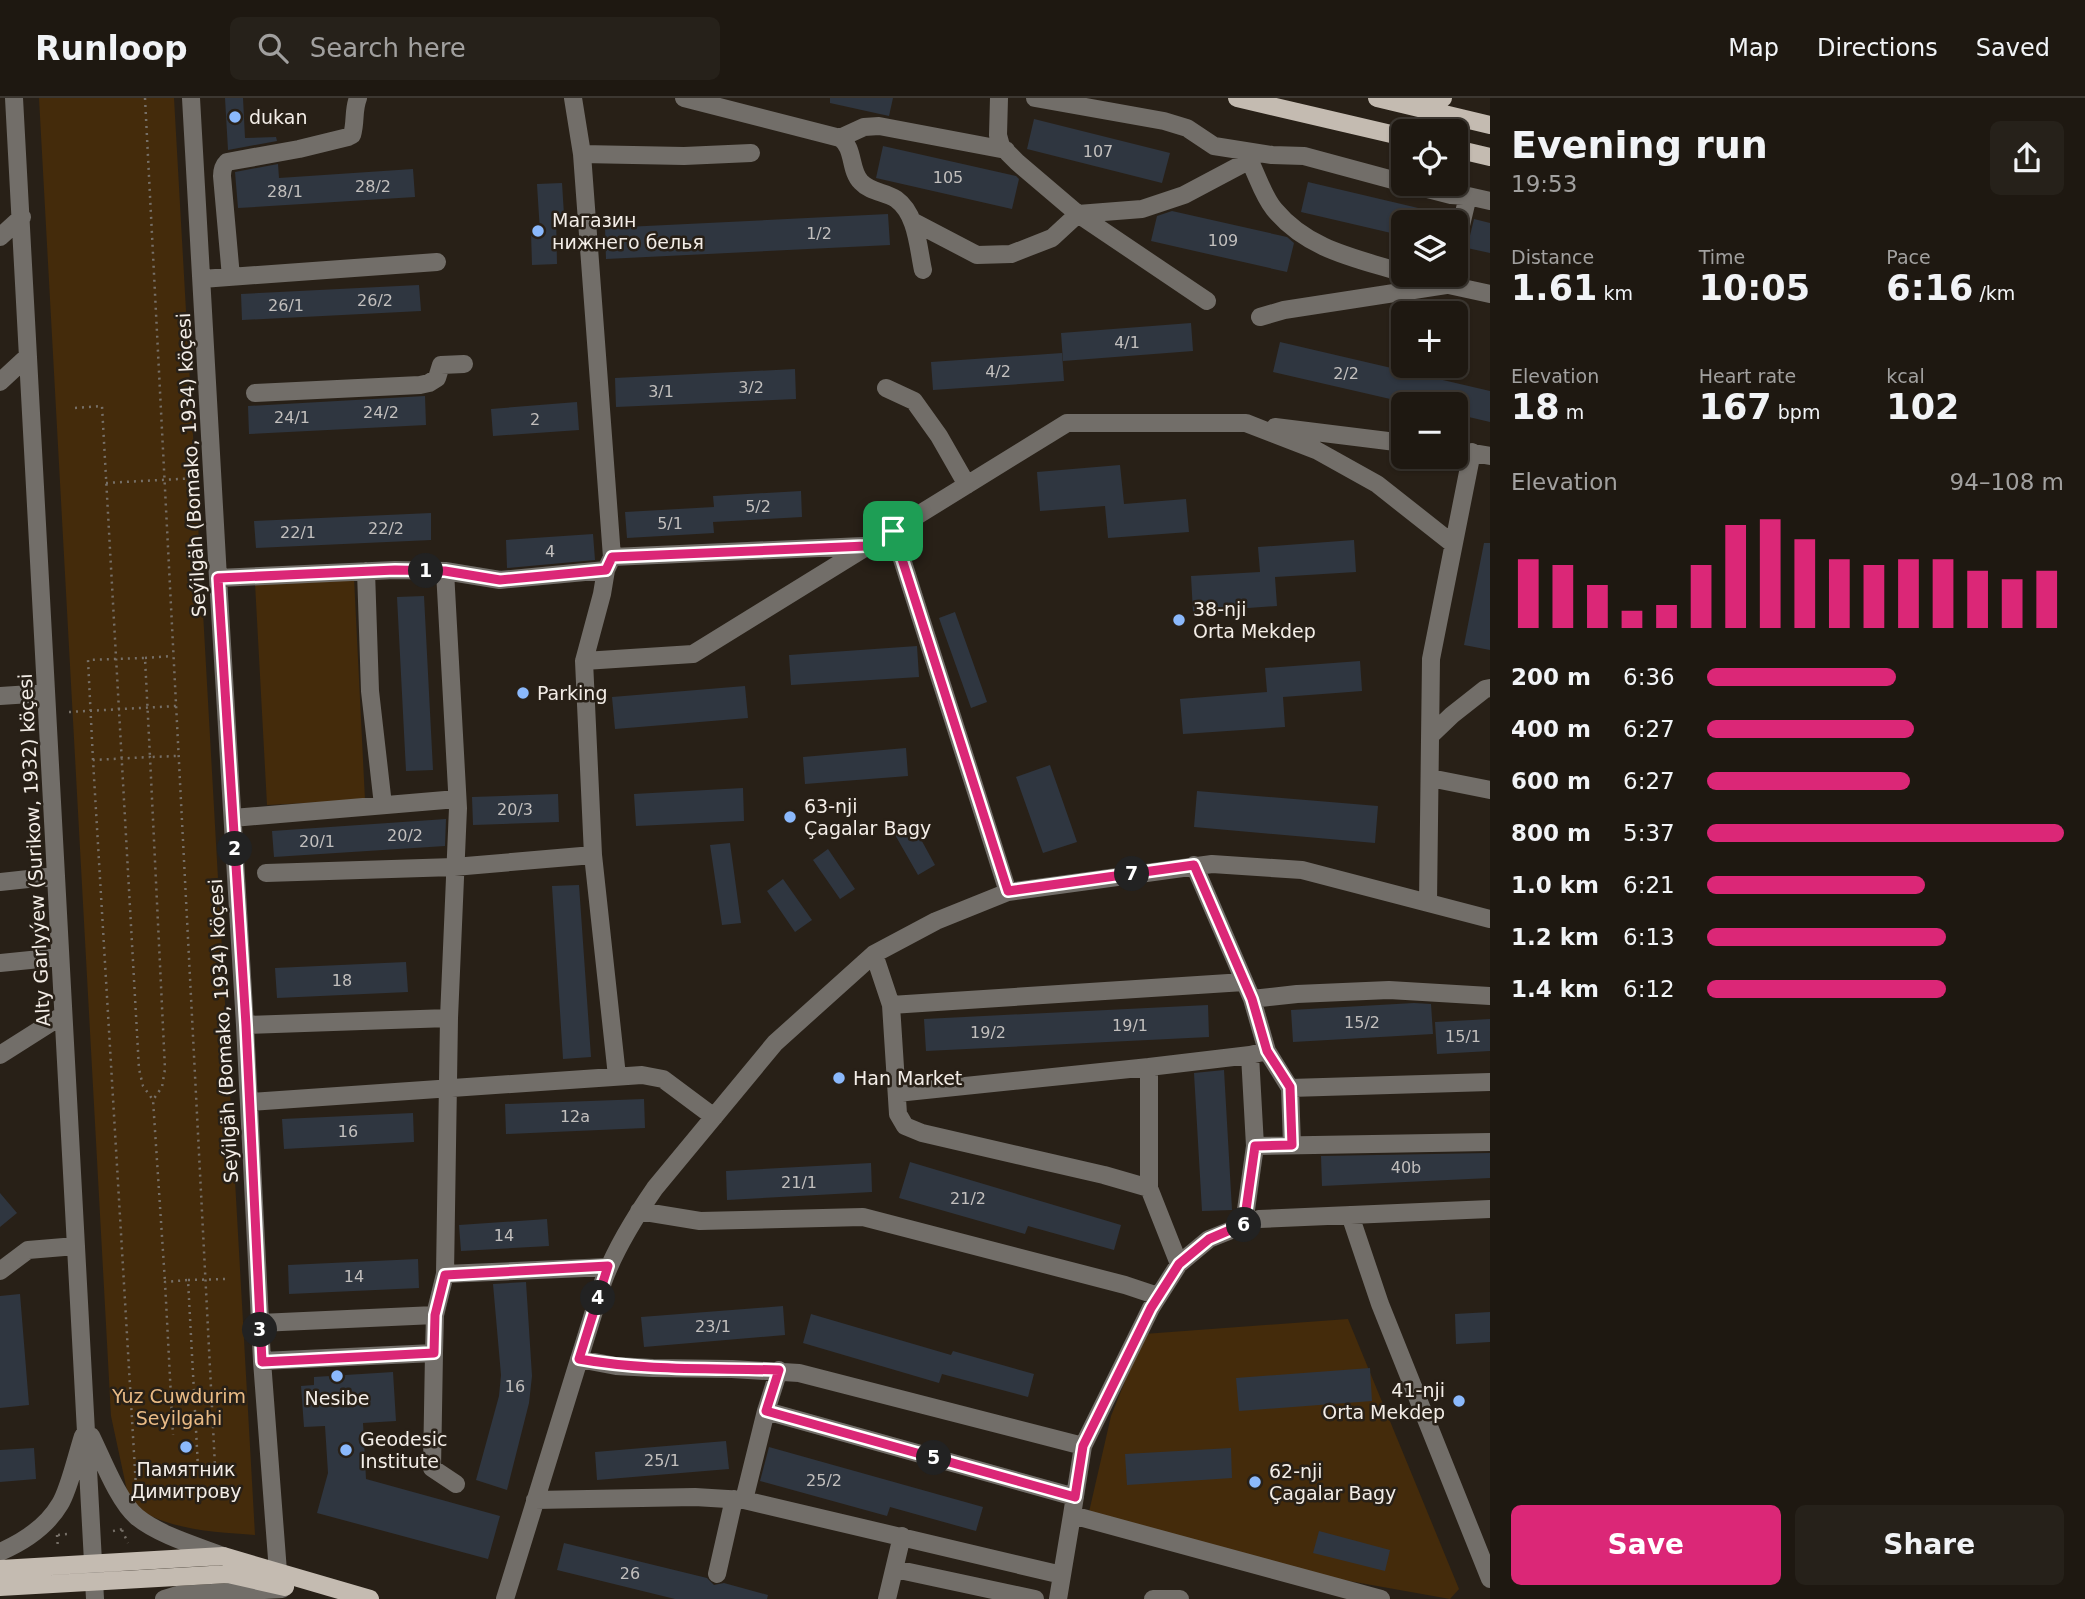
<!DOCTYPE html>
<html lang="en">
<head>
<meta charset="utf-8">
<style>
	:root { --surface:#1e1811; --page:#26211a; --text:#f1f3f6; --muted:#a1a09f; --line:#3c3731; --accent:#db2777 }
	body { margin:0; font-family:"DejaVu Sans",sans-serif; background:var(--page); color:var(--text); height:100vh; display:flex; flex-direction:column; font-size:26px; white-space:nowrap }
	* { box-sizing:border-box; margin:0 }
	p { font-size:23px; color:var(--muted) }
	.icon { flex:none; width:38px; height:38px; fill:none; stroke:currentColor; stroke-width:2; stroke-linecap:round; stroke-linejoin:round }
	.map { position:relative; flex:1; overflow:hidden }
	.side { display:flex; flex-direction:column; background:var(--surface); width:595px }
	.side>* { flex:none }
	.tools { position:absolute; left:1391px; top:21px; display:grid; gap:14px }
	.tools a { display:grid; place-items:center; width:77px; height:77px; border-radius:10px; background:var(--surface); box-shadow:0 2px 5px #0004,0 0 0 2px var(--line); font-size:35px }
	.pin { position:absolute; display:grid; place-items:center; width:60px; height:60px; color:#fff; margin:-30px; border-radius:14px; box-shadow:0 4px 10px #0006 }
	.km { position:absolute; width:35px; height:35px; margin:-18px; border-radius:50%; background:#222; color:#fff; font-size:19px; line-height:35px; text-align:center }
	.round { display:grid; place-items:center; flex:none; width:74px; height:74px; border-radius:10px; background:var(--page) }
	.head { display:flex; align-items:center; justify-content:space-between; height:119px; padding:0 21px }
	h1 { font-size:38px; font-weight:600; line-height:52px }
	.figures { display:grid; grid-template-columns:repeat(3,1fr); gap:10px; height:119px; padding:7px 21px }
	.figures div { display:grid; align-content:center }
	.figures b { font-size:35px; font-weight:600 }
	.figures small { font-size:19px; font-weight:400 }
	.figures p { font-size:19px }
	.chart { height:196px; padding:14px 21px }
	.chart p { display:flex; justify-content:space-between }
	.chart svg { width:100%; height:126px; margin-top:7px; stroke:var(--accent); stroke-width:6 }
	.cta { display:flex; gap:14px; margin-top:auto; padding:14px 21px }
	.cta a { flex:1; height:80px; border-radius:10px; background:var(--accent); color:#fff; font-size:28px; font-weight:600; line-height:80px; text-align:center }
	.cta a+a { background:var(--page); color:var(--text) }
	ul { padding:0 21px; list-style:none; font-size:23px }
	li { display:grid; grid-template-columns:112px 84px 1fr; align-items:center; height:52px }
	li i { height:18px; border-radius:9px; background:var(--accent) }
	header { display:flex; align-items:center; gap:42px; box-sizing:border-box; height:98px; padding:0 35px; background:var(--surface); border-bottom:2px solid var(--line) }
	header strong { font-size:33px }
	nav { display:flex; gap:38px; margin-inline-start:auto; font-size:24px }
	.search { width:490px; height:63px; background:var(--page); display:flex; align-items:center; gap:18px; box-sizing:border-box; padding:0 24px; border-radius:10px; color:var(--muted); font-size:26px }
	main { display:flex; flex:1; min-height:0 }
	.map>svg:first-child { display:block }
	.green { fill:#442b0b }
	.building { fill:#2f3640 }
	.lines { fill:none; stroke-linecap:round; stroke-linejoin:round }
	.path { stroke:#766f67; stroke-width:2.5; stroke-dasharray:2 5; stroke-linecap:butt }
	.minor { stroke:#726e69; stroke-width:18 }
	.major { stroke:#c4bbb1; stroke-width:18 }
	.route-casing { stroke:#fff; stroke-width:14 }
	.route { stroke:#db2777; stroke-width:9 }
	.poi-dot { fill:#8bb9fc; stroke:#282017; stroke-width:2.5 }
	.labels { text-anchor:middle; dominant-baseline:central; stroke-width:5; stroke-linejoin:round; paint-order:stroke }
	.number-label { font-size:16px; fill:#c2bfbd }
	.poi-label { font-size:19px; fill:#f3ede7; stroke:#282017; text-anchor:start }
	.street-label { font-size:19px; fill:#f3ede7; stroke:#282017 }
	.park-label { font-size:19px; fill:#eabb85; stroke:#282017 }
</style>
</head>
<body>
<header>
<strong>Runloop</strong>
<div class="search"><svg class="icon" aria-label="search" viewBox="0 0 24 24"><circle cx="10" cy="10" r="6"/><path d="M15 15l6 6"/></svg>Search here</div>
<nav><a>Map</a><a>Directions</a><a>Saved</a></nav>
</header>
<main>
<div class="map">
<svg width="1490" height="1501" viewBox="0 0 1490 1501">
	<rect width="100%" height="100%" fill="#282017"/>
	<path class="green" d="M39,0H174L255,1437C215,1434 157,1432 129,1402L111,1318Z
		M354,480L365,702L267,707L255,485Z
		M1348,1221L1459,1491L1450,1501L1338,1481L1089,1414L1111,1318L1144,1236Z"/>
	<path class="building" d="M225,0H243L245,40L276,39L277,43L228,52Z
		M830,0H893L889,18L830,5Z
		M1034,21L1170,55L1162,85L1027,51Z
		M883,48L1016,78L1019,81L1012,111L876,80Z
		M278,66L279,80L413,71L415,99L238,110L235,74Z
		M1308,84L1452,118L1450,124H1404V138L1301,114Z
		M562,85L564,117H556L557,166L532,167L531,134H540L537,86Z
		M1172,113L1287,139L1294,145L1287,174L1151,143L1157,118Z
		M888,116L890,147L606,161L605,130Z
		M1474,121L1490,125V155L1467,150Z
		M419,187L421,213L242,222L241,196Z
		M1191,225L1193,253L1063,263L1061,235Z
		M1280,244L1490,293V324L1456,316V306H1412L1273,274Z
		M1062,255L1064,283L933,292L931,264Z
		M795,271L796,301L616,309L615,280Z
		M425,298L426,327L249,336L248,308Z
		M577,304L579,332L493,338L491,311Z
		M1120,367L1124,406L1186,401L1189,434L1108,440L1105,408L1040,413L1037,374Z
		M801,393L802,419L713,424L714,435L627,440L625,414L714,409L713,398Z
		M431,415V442L256,450L254,423Z
		M593,436L595,462L507,470L506,442Z
		M1354,442L1356,474L1275,479L1277,508L1193,514L1191,478L1260,474L1258,449Z
		M1484,445H1490V552L1464,547Z
		M424,498L433,672L406,673L397,499Z
		M955,514L987,604L971,610L939,520Z
		M917,548L919,579L791,587L789,557Z
		M1360,563L1362,593L1283,599L1285,629L1183,636L1180,601L1267,594L1265,570Z
		M745,588L748,620L615,631L612,599Z
		M906,650L908,678L805,686L803,659Z
		M1050,667L1077,744L1043,755L1016,679Z
		M743,690L744,723L636,728L634,696Z
		M1197,693L1378,708L1375,745L1194,729Z
		M558,696L559,724L473,727L472,699Z
		M446,721L445,748L274,759L272,733Z
		M912,725L935,767L918,777L894,735Z
		M730,745L741,825L722,827L710,747Z
		M828,751L855,791L840,801L813,762Z
		M783,781L812,822L795,834L767,793Z
		M579,787L591,959L563,961L552,788Z
		M406,864L408,894L277,900L275,870Z
		M1414,905L1431,906L1433,936L1293,944L1291,912Z
		M1208,907L1209,939L926,953L924,921Z
		M1490,921V953L1437,956L1435,924Z
		M1224,972L1232,1112L1202,1113L1194,975Z
		M644,1001L645,1030L506,1036L505,1006Z
		M413,1015L414,1044L284,1051L282,1021Z
		M1490,1055V1080L1322,1088L1321,1058Z
		M910,1064L1121,1127L1114,1152L1028,1128L1025,1136L899,1100Z
		M871,1065L872,1094L727,1102L726,1073Z
		M0,1095L17,1115L0,1129Z
		M547,1121L549,1148L461,1153L459,1127Z
		M418,1161L419,1190L289,1196L288,1167Z
		M526,1184L532,1278L529,1305L507,1392L476,1382L499,1298L501,1277L493,1186Z
		M20,1196L29,1307L0,1310V1198Z
		M783,1208L785,1237L644,1249L641,1219Z
		M1490,1214V1244L1456,1246L1455,1216Z
		M811,1216L951,1257L953,1253L1034,1276L1028,1299L942,1276L939,1285L803,1245Z
		M1370,1270L1372,1303L1239,1313L1236,1280Z
		M393,1274L396,1323L363,1325L366,1381L500,1418L488,1461L317,1415L328,1375L325,1328L304,1329L301,1288L314,1287V1279Z
		M726,1343L729,1371L597,1382L595,1354Z
		M769,1349L983,1409L976,1433L890,1409L887,1418L760,1383Z
		M34,1350L36,1381L0,1384V1352Z
		M1231,1350L1232,1380L1127,1387L1125,1356Z
		M1319,1433L1390,1452L1385,1473L1313,1455Z
		M564,1445L707,1480L714,1487L724,1485L768,1497L767,1501H675L557,1472Z"/>
	<g class="lines">
		<path class="path" d="M145,0L215,1368L198,1369L188,1182L165,1184L173,1337
			M75,310L102,308L139,971L143,988L153,1002L165,1184
			M106,385L197,380
			M145,560L173,558
			M69,614L176,608
			M93,662L88,562L145,560L150,659L177,658
			M188,1182L226,1181
			M136,1389L93,662L150,659L165,971L162,989L153,1002
			M122,1432L128,1445
			M113,1433L123,1431
			M57,1437L58,1451
			M58,1437L68,1436"/>
		<path class="minor" d="M14,0L95,1501
			M191,0L218,480L245,927L262,1263L279,1487
			M573,0L582,56L612,459L606,472L602,496L584,563L593,757L617,978
			M684,0L840,40C855,50 849,72 861,84C870,94 885,94 896,101C917,116 918,149 923,172
			M999,0L998,37L1001,48L1017,64L1078,116L1207,203
			M1035,0L1164,23L1187,30L1214,48L1272,57L1304,58L1404,85
			M840,40L864,29L879,28L1006,52
			M1244,53C1256,71 1260,93 1274,111C1308,152 1355,160 1404,175
			M582,56L684,58L751,55
			M1408,86L1451,97L1468,98L1490,103
			M912,123L977,157L1011,156L1052,140L1078,116L1142,111L1184,97L1250,62
			M0,139L22,119
			M1456,148L1468,98
			M231,179L222,78C222,72 223,68 227,64L299,51L348,39L352,37C356,24 353,12 358,0
			M202,181L437,164
			M1435,184L1490,196
			M1260,219L1284,212L1446,187L1449,177
			M0,284L28,258
			M886,290L914,303L939,338L967,387
			M255,295L420,287L429,285L437,280L441,267L464,266
			M1275,329L1404,345
			M1456,352L1490,358
			M893,433L1008,794
			M612,459L863,448
			M366,473L370,593L383,707
			M218,480L395,472L445,473L500,482L606,472
			M584,563L693,556L1067,325H1246L1316,352L1377,386L1453,446
			M0,598L46,595
			M1430,638L1452,617L1485,591L1490,590
			M1430,680L1490,692
			M233,720L457,701
			M1194,767L1252,901L1267,953L1290,990L1292,1047
			M266,775L454,769L593,757
			M0,784L56,778
			M1428,805L1431,561L1472,354
			M874,856L891,907L898,1016L905,1028L922,1035L1104,1077L1149,1090L1179,1166
			M0,865L60,859
			M1252,901L1297,896L1389,892L1490,898
			M891,907L1244,884
			M245,927L449,920
			M0,957L63,917
			M1149,969L1250,957
			M1290,990L1490,984
			M897,995L1149,969V1090
			M249,1004L642,977L663,981L714,1019
			M1255,1048L1490,1044
			M639,1113L700,1123L863,1119L1125,1187L1158,1198
			M1350,1117L1380,1206L1490,1481
			M1244,1126L1255,1048L1250,957L1267,953
			M0,1173L28,1152L76,1148
			M445,1176L608,1169
			M260,1225L435,1217L445,1176L449,920L458,710L445,473
			M434,1255L435,1217
			M579,1261L616,1268L653,1270L732,1271L799,1275L1083,1348L1151,1210L1179,1166L1209,1141L1259,1121L1490,1111
			M262,1263L434,1255L432,1370L456,1386
			M766,1313L1075,1399
			M91,1338C102,1360 118,1403 137,1419C159,1437 197,1448 223,1458
			M1083,1348L1072,1417L1381,1501
			M535,1402L695,1399L744,1402L1062,1477
			M744,1402L766,1313L779,1272
			M0,1454C23,1444 47,1428 60,1406C69,1392 77,1356 83,1338
			M895,1471L1035,1501
			M717,1476L734,1401
			M164,1501L177,1497L282,1491
			M505,1501L603,1184C615,1151 635,1119 655,1090L775,945L874,856L936,823L1008,794L1212,766L1302,772L1490,821
			M887,1501L902,1438
			M1058,1501L1072,1417
			M1153,1501H1180"/>
		<path class="major" d="M1237,0L1404,39
			M1377,0L1490,27
			M1412,4L1443,0
			M1456,51L1490,59
			M0,1471L223,1458L370,1501
			M0,1489L228,1476L285,1489"/>
	</g>
	<g class="lines">
		<g class="route-casing">
			<path id="route" d="M893,433L1008,793L1194,767L1252,901L1267,953L1290,989L1292,1047L1255,1048L1244,1126L1209,1141L1179,1166L1151,1210L1083,1348L1075,1399L766,1313L779,1272C712,1270 645,1273 579,1261L608,1168L445,1177L435,1217L434,1255L262,1264L246,927L218,480L395,472L445,473L500,482L606,472L612,459L866,448Z"/>
		</g>
		<use href="#route" class="route"/>
	</g>
	<g class="poi-dot">
		<circle cx="235" cy="19" r="7"/>
		<circle cx="538" cy="133" r="7"/>
		<circle cx="1179" cy="522" r="7"/>
		<circle cx="523" cy="595" r="7"/>
		<circle cx="790" cy="719" r="7"/>
		<circle cx="839" cy="980" r="7"/>
		<circle cx="337" cy="1278" r="7"/>
		<circle cx="1459" cy="1303" r="7"/>
		<circle cx="186" cy="1349" r="7"/>
		<circle cx="346" cy="1352" r="7"/>
		<circle cx="1255" cy="1384" r="7"/>
	</g>
	<g class="labels">
		<g class="number-label">
			<text x="1098" y="53">107</text>
			<text x="948" y="79">105</text>
			<text x="373" y="88">28/2</text>
			<text x="285" y="93">28/1</text>
			<text x="819" y="135">1/2</text>
			<text x="1223" y="142">109</text>
			<text x="375" y="202">26/2</text>
			<text x="286" y="207">26/1</text>
			<text x="1127" y="244">4/1</text>
			<text x="998" y="273">4/2</text>
			<text x="1346" y="275">2/2</text>
			<text x="751" y="289">3/2</text>
			<text x="661" y="293">3/1</text>
			<text x="381" y="314">24/2</text>
			<text x="292" y="319">24/1</text>
			<text x="535" y="321">2</text>
			<text x="758" y="408">5/2</text>
			<text x="670" y="425">5/1</text>
			<text x="386" y="430">22/2</text>
			<text x="298" y="434">22/1</text>
			<text x="550" y="453">4</text>
			<text x="515" y="711">20/3</text>
			<text x="405" y="737">20/2</text>
			<text x="317" y="743">20/1</text>
			<text x="342" y="882">18</text>
			<text x="1362" y="924">15/2</text>
			<text x="1130" y="927">19/1</text>
			<text x="988" y="934">19/2</text>
			<text x="1463" y="938">15/1</text>
			<text x="575" y="1018">12a</text>
			<text x="348" y="1033">16</text>
			<text x="1406" y="1069">40b</text>
			<text x="799" y="1084">21/1</text>
			<text x="968" y="1100">21/2</text>
			<text x="504" y="1137">14</text>
			<text x="354" y="1178">14</text>
			<text x="713" y="1228">23/1</text>
			<text x="515" y="1288">16</text>
			<text x="662" y="1362">25/1</text>
			<text x="824" y="1382">25/2</text>
			<text x="630" y="1475">26</text>
		</g>
		<g class="poi-label">
			<text x="249" y="19">dukan</text>
			<text x="552" y="122">Магазин<tspan x="552" dy="22">нижнего белья</tspan></text>
			<text x="1193" y="511">38-nji<tspan x="1193" dy="22">Orta Mekdep</tspan></text>
			<text x="537" y="595">Parking</text>
			<text x="804" y="708">63-nji<tspan x="804" dy="22">Çagalar Bagy</tspan></text>
			<text x="853" y="980">Han Market</text>
			<text x="1445" y="1292" text-anchor="end">41-nji<tspan x="1445" dy="22">Orta Mekdep</tspan></text>
			<text x="337" y="1300" text-anchor="middle">Nesibe</text>
			<text x="360" y="1341">Geodesic<tspan x="360" dy="22">Institute</tspan></text>
			<text x="186" y="1371" text-anchor="middle">Памятник<tspan x="186" dy="22">Димитрову</tspan></text>
			<text x="1269" y="1373">62-nji<tspan x="1269" dy="22">Çagalar Bagy</tspan></text>
		</g>
		<g class="street-label">
			<text transform="translate(191 367) rotate(-93)">Seýilgäh (Bomako, 1934) köçesi</text>
			<text transform="translate(34 752) rotate(-93)">Alty Garlyýew (Surikow, 1932) köçesi</text>
			<text transform="translate(223 933) rotate(-93)">Seýilgäh (Bomako, 1934) köçesi</text>
		</g>
		<g class="park-label">
			<text x="179" y="1298">Yuz Cuwdurim<tspan x="179" dy="22">Seyilgahi</tspan></text>
		</g>
	</g>
</svg>
<div class="tools">
<a><svg class="icon" aria-label="locate" viewBox="0 0 24 24"><circle cx="12" cy="12" r="6"/><path d="M12 2v4M12 18v4M2 12h4M18 12h4"/></svg></a>
<a><svg class="icon" aria-label="layers" viewBox="0 0 24 24"><path d="M12 4l9 5-9 5-9-5zM3 14l9 5 9-5"/></svg></a>
<a>+</a>
<a>−</a>
</div>
<div class="pin" style="left:893px;top:433px;background:#1e9e55"><svg class="icon" aria-label="arrive" viewBox="0 0 24 24"><path d="M6 21V4h12l-3 4 3 4H6"/></svg></div>
<b class="km" style="left:426px;top:473px">1</b>
<b class="km" style="left:235px;top:751px">2</b>
<b class="km" style="left:260px;top:1232px">3</b>
<b class="km" style="left:598px;top:1200px">4</b>
<b class="km" style="left:934px;top:1360px">5</b>
<b class="km" style="left:1244px;top:1127px">6</b>
<b class="km" style="left:1132px;top:776px">7</b>
</div>
<section class="side">
<div class="head"><div><h1>Evening run</h1><p>19:53</p></div><a class="round"><svg class="icon" aria-label="share" viewBox="0 0 24 24"><path d="M12 15V3M7 8l5-5 5 5M5 13v7h14v-7"/></svg></a></div>
<div class="figures">
<div><p>Distance</p><b>1.61<small> km</small></b></div>
<div><p>Time</p><b>10:05</b></div>
<div><p>Pace</p><b>6:16<small> /km</small></b></div>
</div>
<div class="figures">
<div><p>Elevation</p><b>18<small> m</small></b></div>
<div><p>Heart rate</p><b>167<small> bpm</small></b></div>
<div><p>kcal</p><b>102</b></div>
</div>
<div class="chart"><p><span>Elevation</span>94–108 m</p>
<svg viewBox="0 0 160 44" preserveAspectRatio="none"><path d="M5 44V20M15 44V22M25 44V29M35 44V38M45 44V36M55 44V22M65 44V8M75 44V6M85 44V13M95 44V20M105 44V22M115 44V20M125 44V20M135 44V24M145 44V27M155 44V24"/></svg>
</div>
<ul>
<li><b>200 m</b>6:36<i style="width:53%"></i></li>
<li><b>400 m</b>6:27<i style="width:58%"></i></li>
<li><b>600 m</b>6:27<i style="width:57%"></i></li>
<li><b>800 m</b>5:37<i style="width:100%"></i></li>
<li><b>1.0 km</b>6:21<i style="width:61%"></i></li>
<li><b>1.2 km</b>6:13<i style="width:67%"></i></li>
<li><b>1.4 km</b>6:12<i style="width:67%"></i></li>
</ul>
<div class="cta"><a>Save</a><a>Share</a></div>
</section>
</main>
</body>
</html>
